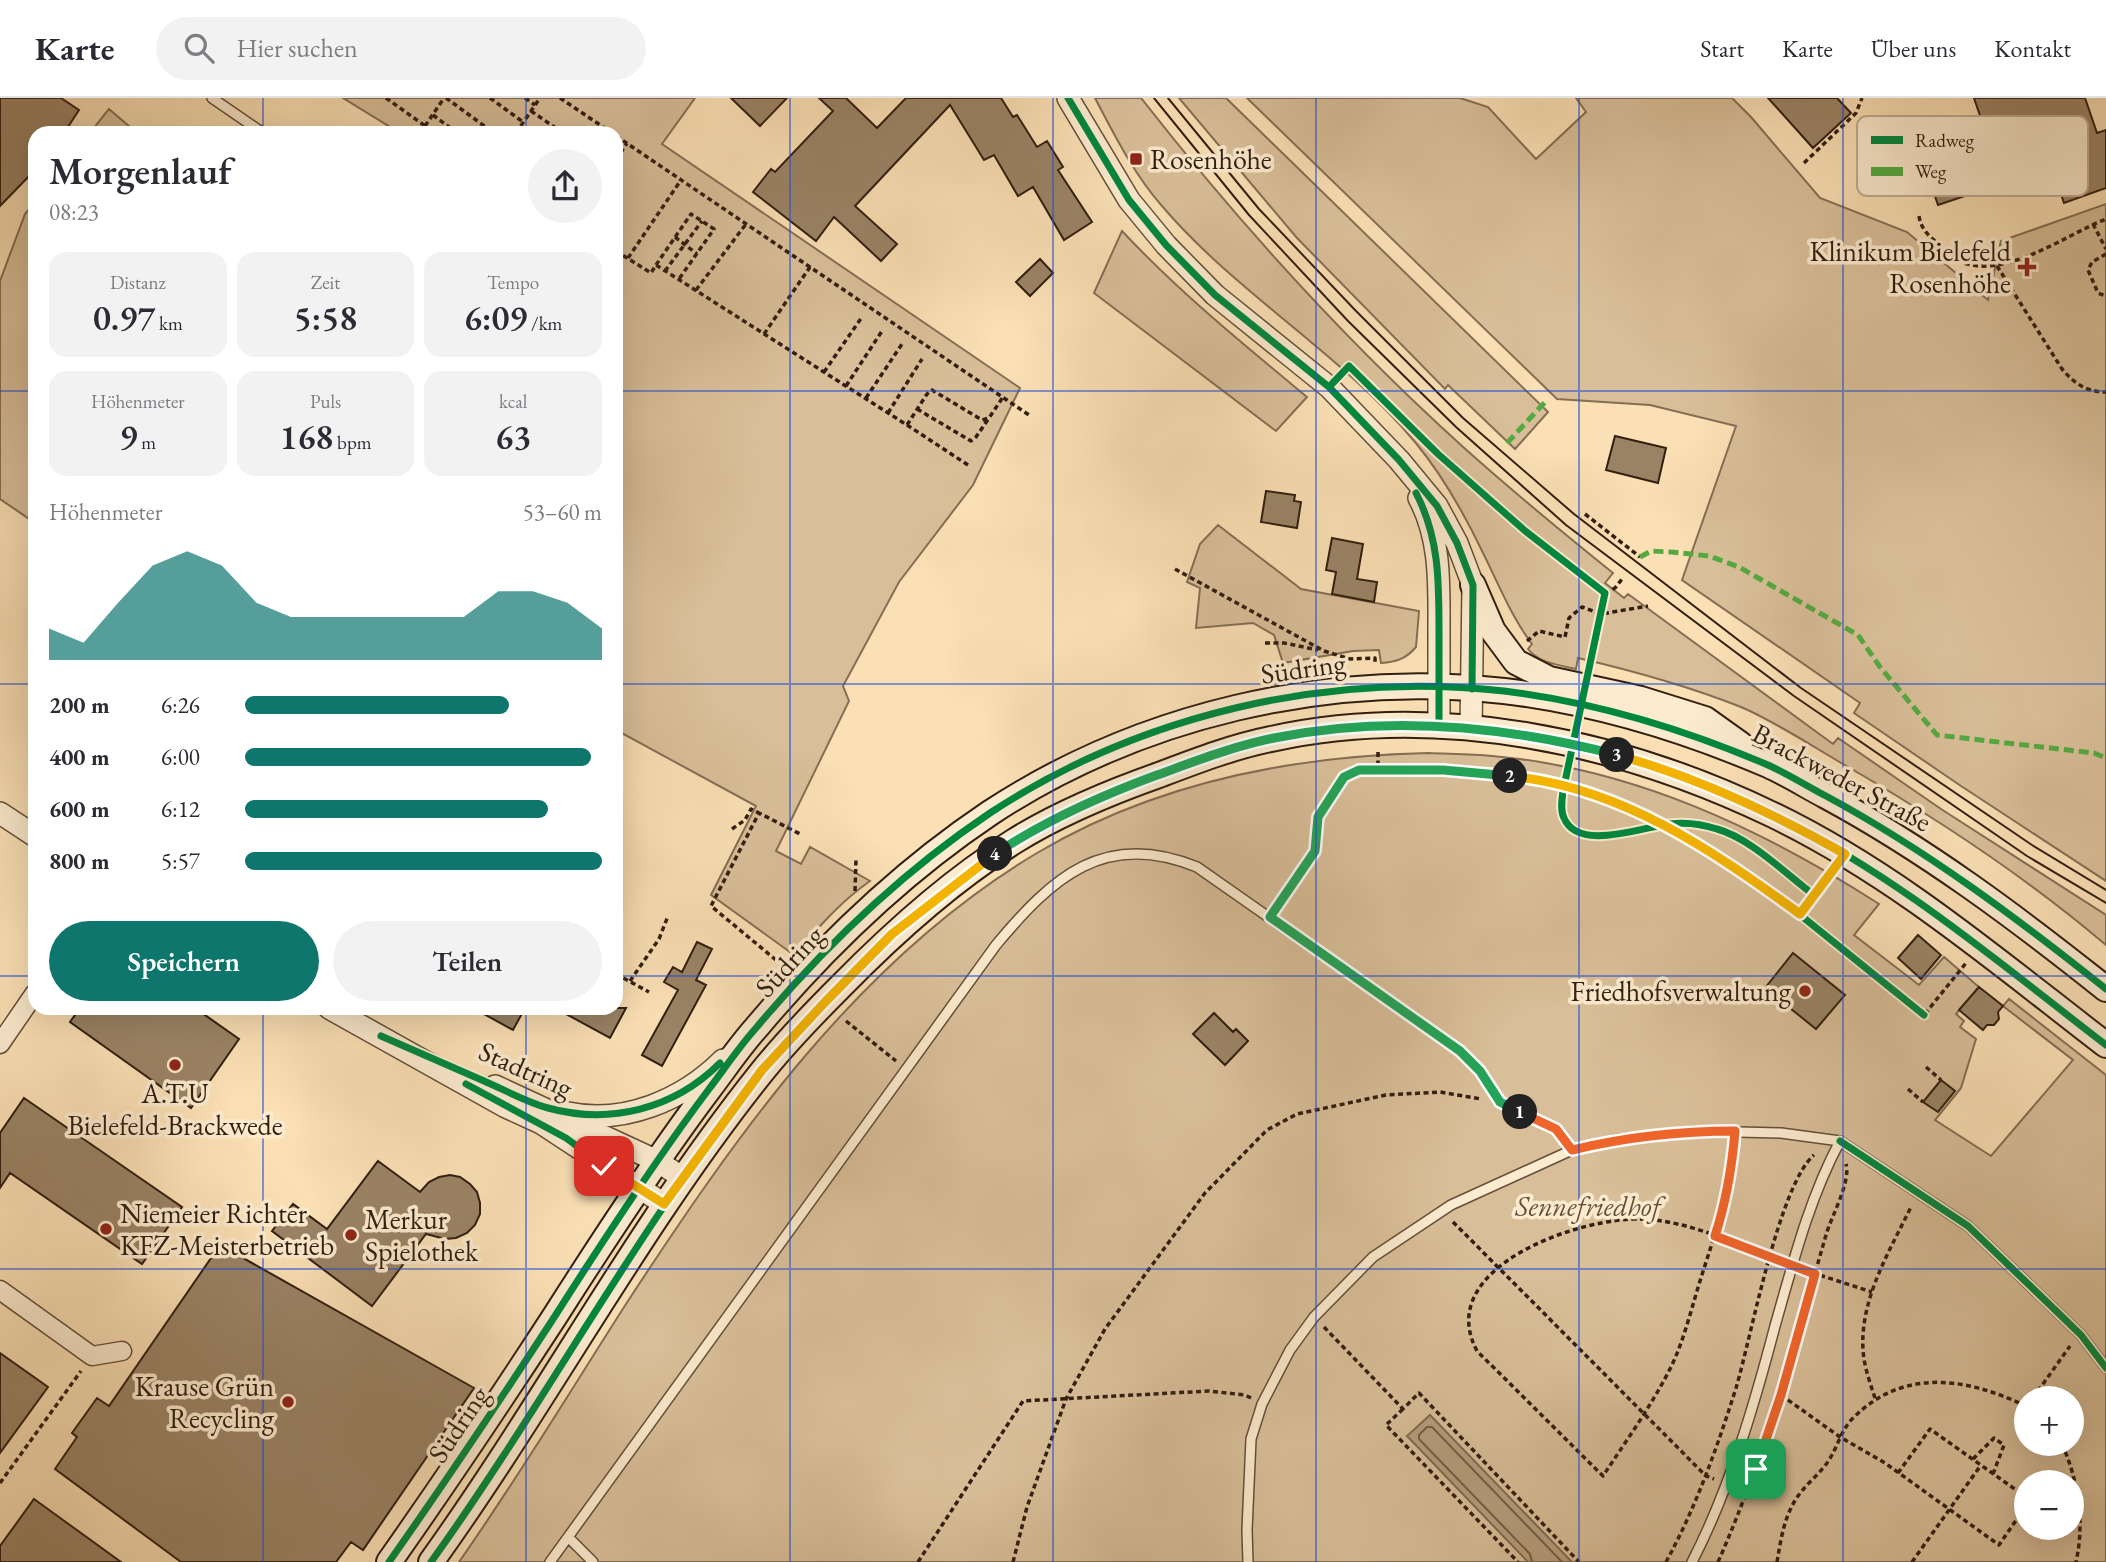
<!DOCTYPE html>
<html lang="de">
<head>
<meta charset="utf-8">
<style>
	:root { --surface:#fff; --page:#f2f2f3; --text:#2b2b33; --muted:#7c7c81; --line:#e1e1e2; --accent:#0f766e }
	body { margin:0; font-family:"EB Garamond",serif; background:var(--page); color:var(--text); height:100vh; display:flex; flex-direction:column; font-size:26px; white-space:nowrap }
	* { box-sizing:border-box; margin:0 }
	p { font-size:23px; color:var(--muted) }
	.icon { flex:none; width:38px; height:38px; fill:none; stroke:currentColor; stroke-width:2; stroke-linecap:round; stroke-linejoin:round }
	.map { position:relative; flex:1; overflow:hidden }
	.sheet { position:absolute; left:28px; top:28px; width:595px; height:889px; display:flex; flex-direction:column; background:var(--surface); border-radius:21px; box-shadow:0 7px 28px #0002 }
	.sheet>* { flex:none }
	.buttons { position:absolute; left:2014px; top:1288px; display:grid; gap:14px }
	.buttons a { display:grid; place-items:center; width:70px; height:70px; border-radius:50%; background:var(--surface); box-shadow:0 7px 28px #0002; font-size:35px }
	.pin { position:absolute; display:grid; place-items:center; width:60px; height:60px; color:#fff; margin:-30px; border-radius:14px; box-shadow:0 4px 10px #0006 }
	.km { position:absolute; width:35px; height:35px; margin:-18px; border-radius:50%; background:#222; color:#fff; font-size:19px; line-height:35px; text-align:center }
	.round { display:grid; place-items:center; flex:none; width:74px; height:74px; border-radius:37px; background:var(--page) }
	.overview { display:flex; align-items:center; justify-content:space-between; height:119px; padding:0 21px }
	h1 { font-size:38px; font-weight:600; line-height:52px }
	.figures { display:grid; grid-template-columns:repeat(3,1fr); gap:10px; height:119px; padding:7px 21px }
	.figures div { display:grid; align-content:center; border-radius:18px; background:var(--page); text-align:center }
	.figures b { font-size:35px; font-weight:600 }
	.figures small { font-size:19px; font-weight:400 }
	.figures p { font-size:19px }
	.chart { height:196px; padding:14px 21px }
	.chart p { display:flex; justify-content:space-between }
	.chart svg { width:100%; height:126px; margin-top:7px; fill:var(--accent); opacity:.7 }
	.button { display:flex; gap:14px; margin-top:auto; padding:14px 21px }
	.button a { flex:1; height:80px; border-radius:42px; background:var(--accent); color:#fff; font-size:28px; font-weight:600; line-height:80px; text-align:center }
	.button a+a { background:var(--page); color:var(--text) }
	ul { padding:0 21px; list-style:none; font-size:23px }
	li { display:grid; grid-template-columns:112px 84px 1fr; align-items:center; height:52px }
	li i { height:18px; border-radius:9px; background:var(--accent) }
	header { display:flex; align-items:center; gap:42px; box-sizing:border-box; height:98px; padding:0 35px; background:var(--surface); border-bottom:2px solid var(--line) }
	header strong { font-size:33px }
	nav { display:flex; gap:38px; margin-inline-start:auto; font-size:24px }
	.search { width:490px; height:63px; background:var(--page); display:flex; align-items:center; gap:18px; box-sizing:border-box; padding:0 24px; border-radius:38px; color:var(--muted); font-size:26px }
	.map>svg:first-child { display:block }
	.green { fill:#d9bf99; stroke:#856e54; stroke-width:2; fill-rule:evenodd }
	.water { fill:#b69e7d; stroke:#816b51; stroke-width:2 }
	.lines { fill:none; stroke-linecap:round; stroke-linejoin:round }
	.shore { stroke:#745e46; stroke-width:2 }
	.building { fill:#9a8365; stroke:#311e0f; stroke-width:2 }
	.service-casing { stroke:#644e38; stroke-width:12 }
	.minor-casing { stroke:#644e38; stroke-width:21 }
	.tertiary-casing { stroke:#644e38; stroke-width:24 }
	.secondary-casing { stroke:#311e0f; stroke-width:28 }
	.path { stroke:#311e0f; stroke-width:3.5; stroke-dasharray:5 3.5; stroke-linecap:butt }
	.service { stroke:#fcebcf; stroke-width:9 }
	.minor { stroke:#fcebcf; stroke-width:18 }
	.tertiary { stroke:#fcebcf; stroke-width:21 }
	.secondary { stroke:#fcebcf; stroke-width:24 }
	.tram { stroke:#311e0f; stroke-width:2 }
	.path-bridge { stroke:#311e0f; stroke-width:3.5; stroke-dasharray:5 3.5; stroke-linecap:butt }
	.quiet { stroke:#54aa41; stroke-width:5; stroke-dasharray:10 5; stroke-linecap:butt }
	.cycleway-casing { stroke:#fcebcf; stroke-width:11 }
	.cycleway { stroke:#00873e; stroke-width:7 }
	.split-1-casing { stroke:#fff; stroke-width:14 }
	.split-2-casing { stroke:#fff; stroke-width:14 }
	.split-3-casing { stroke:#fff; stroke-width:14 }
	.split-4-casing { stroke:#fff; stroke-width:14 }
	.split-5-casing { stroke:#fff; stroke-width:14 }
	.split-1 { stroke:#f0652b; stroke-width:9 }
	.split-2 { stroke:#22a559; stroke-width:9 }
	.split-3 { stroke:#f5b400; stroke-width:9 }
	.split-4 { stroke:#22a559; stroke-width:9 }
	.split-5 { stroke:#f5b400; stroke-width:9 }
	.grid { fill:none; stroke:#1d4ed8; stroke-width:2; stroke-opacity:0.55 }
	.poi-dot { fill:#8f2418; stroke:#fcebcf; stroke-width:2.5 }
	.labels { text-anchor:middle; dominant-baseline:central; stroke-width:7; stroke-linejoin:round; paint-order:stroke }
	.poi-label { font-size:28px; fill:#311e0f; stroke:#fcebcf; text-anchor:start }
	.street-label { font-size:28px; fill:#311e0f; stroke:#fcebcf }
	.park-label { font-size:28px; font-style:italic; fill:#634e38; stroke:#fcebcf }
	.key { fill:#fcebcf; stroke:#bfae95; stroke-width:2 }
	.key-label { font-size:19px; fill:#311e0f }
</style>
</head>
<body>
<header>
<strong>Karte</strong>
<div class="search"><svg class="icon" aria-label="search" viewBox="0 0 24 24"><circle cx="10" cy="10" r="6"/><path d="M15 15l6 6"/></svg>Hier suchen</div>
<nav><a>Start</a><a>Karte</a><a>Über uns</a><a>Kontakt</a></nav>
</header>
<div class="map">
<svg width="2106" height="1464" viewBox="0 0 2106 1464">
	<rect width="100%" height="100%" fill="#fbe0b5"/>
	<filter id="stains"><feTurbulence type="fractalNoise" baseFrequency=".00286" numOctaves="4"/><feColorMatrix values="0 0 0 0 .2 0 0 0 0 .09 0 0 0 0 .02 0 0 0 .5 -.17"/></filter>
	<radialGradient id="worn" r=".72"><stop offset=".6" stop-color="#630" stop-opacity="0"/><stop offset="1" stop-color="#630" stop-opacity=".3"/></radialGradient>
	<path class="green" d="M343,0H695L662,46L1020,290L973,387L899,484L843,588L849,603L776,753L801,766L810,749L870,783C840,804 818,830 794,857L711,797L756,708L616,632V35H400Z
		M1095,0H1141C1238,124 1345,242 1462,348C1511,392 1562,434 1613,475L1605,485L1624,500L1628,496L1833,646L1838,640L1941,711L2106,817V847C2025,778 1935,719 1843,666C1812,648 1774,623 1741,609C1688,588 1634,573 1578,560L1576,571C1559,567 1539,565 1528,551L1532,546C1512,520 1499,487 1484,457C1465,417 1444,379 1415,344C1341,255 1237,196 1162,108C1134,76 1115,38 1095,0Z
		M1179,0H1226L1548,314L1515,351L1448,287L1445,291L1297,140Z
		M1247,0H1460L1488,9L1536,61L1586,14L1576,0H1732L1751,19L1820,100L1907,134L1988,202L2001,143L2106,106V783L1961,688L1854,615L1860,605L1682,482L1736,328L1650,307L1557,301Z
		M109,11L137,35H90Z
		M35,104V425L0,401V183L25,116Z
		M1122,133C1179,194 1243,246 1307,299L1276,333L1094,195Z
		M1218,427L1301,491L1419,513L1416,549C1406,561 1396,564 1381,565L1379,552L1353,553L1283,565L1274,537L1253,525L1196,530L1200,490L1187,484L1200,446Z
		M1428,655C1449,656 1471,656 1492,658C1633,670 1762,731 1879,806L1854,837L1919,887L1944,859L1979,889L1956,916L1964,923L1960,929L1976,941L1961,990L1935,1022L1991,1058L2073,962L2003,908L2009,901L2106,977V1464H459C518,1380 571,1292 626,1206C737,1036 859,861 1037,755C1155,685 1293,658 1428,655ZM2026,1300H2072V1346H2026ZM2026,1384H2072V1430H2026Z"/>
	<path class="water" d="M1430,1317L1572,1464H1528L1407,1338Z"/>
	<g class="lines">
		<path class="shore" d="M1532,1464L1530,1456L1419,1341V1337L1427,1329H1432L1562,1464"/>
	</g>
	<path class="building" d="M0,0H61L79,12L64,35H35V72L0,108Z
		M731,0H787L760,28Z
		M819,0H846L877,30L906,0H1001L1013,19L1017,17L1037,49L1047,43L1063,69L1058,72L1092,124L1064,142L1033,89L1018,98L994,57L984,62L950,7L855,108L897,146L881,163L834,119L816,143L753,94L771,71L775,74L833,13Z
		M1768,0H1837L1851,15L1813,50Z
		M1974,0H2085L2097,35L2106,32V90L2064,105L2052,69L1938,107L1927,75L1992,53Z
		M1040,161L1053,175L1030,198L1016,184Z
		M1615,338L1666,350L1658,385L1606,372Z
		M1266,393L1295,397L1294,403L1301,404L1297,430L1261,424Z
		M1332,440L1363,446L1357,481L1377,484L1374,504L1332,496L1336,474L1326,472Z
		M1918,837L1941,857L1921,881L1898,860Z
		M697,844L712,851L696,882L706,887L662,968L642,957L678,892L664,884L673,869L682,874Z
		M1793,855L1845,897L1816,931L1765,890Z
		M1979,889L2003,908L1998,914L1999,921L1994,927H1987L1983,932L1959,912Z
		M80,910H195L239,941L191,1010L70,924Z
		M473,910H525L513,932Z
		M555,910H626L610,940Z
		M1214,915L1233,934L1236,931L1248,943L1225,967L1193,936Z
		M1941,982L1955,993L1938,1014L1923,1004Z
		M24,1000L182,1109L142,1166L10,1075L0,1090V1035Z
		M378,1063L420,1094L429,1084L439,1079L450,1077L460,1079L470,1086L477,1094L480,1105V1116L475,1127L467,1135L456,1140L445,1141L426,1136L372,1208L272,1133L293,1106L327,1131Z
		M220,1147L474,1290L363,1452L351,1444L336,1464H181L55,1371L77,1339L72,1335L97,1300L109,1308Z
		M0,1255L48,1289L0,1355Z
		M34,1401L121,1464H0V1448Z"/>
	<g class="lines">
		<g class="service-casing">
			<path id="service" d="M212,0L263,35
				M568,1439L593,1464
				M550,1464L996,847C1052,780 1104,731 1197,769L1460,953L1480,973L1500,1004L1556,1031L1572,1052
				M1248,1464L1247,1432L1251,1341L1262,1306L1290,1252L1314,1219L1373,1159L1451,1107L1572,1052L1615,1042L1697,1033L1781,1035L1840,1043L1968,1128L2081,1237L2106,1270
				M1692,1464C1730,1390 1754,1308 1775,1228C1793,1165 1809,1101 1840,1043"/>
		</g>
		<g class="minor-casing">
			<path id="minor" d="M0,946L35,895
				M0,1192L92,1258L122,1253"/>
		</g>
		<g class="tertiary-casing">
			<path id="tertiary" d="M1068,0L1129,102L1166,147L1215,197L1329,289L1399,362L1437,408L1457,445L1473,487L1471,631
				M1419,400C1441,441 1439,486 1439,531C1439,564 1439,596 1439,629
				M0,715L35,738
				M329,910L506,1009L541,1025L664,1106
				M495,988L657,1063L683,1080
				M568,1015C624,1027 683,1002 723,962"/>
		</g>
		<g class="secondary-casing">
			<path id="secondary" d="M1473,487L1493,533L1516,564L1549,581L1641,601L1705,621L1740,646
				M389,1464C446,1383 501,1301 555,1218C604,1141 654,1064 709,991C725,970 739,949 756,930C824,849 902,774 990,715C1139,617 1327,573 1504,593C1595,604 1684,631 1768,667C1788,676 1807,688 1826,698C1926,752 2017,820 2106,891
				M431,1464C546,1304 638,1129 761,975C785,945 813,916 841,888C893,835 949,784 1013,744C1059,715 1108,695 1159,677C1196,663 1232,649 1271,641C1439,604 1619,643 1771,716C1894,775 1998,864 2106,947"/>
		</g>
		<path class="path" d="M386,0L435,35
			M446,0L494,35
			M490,0L523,24
			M525,0L535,7
			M560,0L612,35
			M531,13L563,35
			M433,17L457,35
			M425,28L444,0
			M516,35L540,0
			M616,38L1029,317
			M616,62L627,45
			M1804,65L1856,15L1862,0
			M1919,118C1921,132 1930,139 1941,148C1946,152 1951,159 1957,162C2001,185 2065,137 2106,121
			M2093,126L2106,151
			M675,139L697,156
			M616,153L651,175L656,167L907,327L927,296L932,292L982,322L989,320L1003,299
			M2106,156L2092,164L2088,172L2098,195L2106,198
			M628,160L681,82
			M656,167L691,116L714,131L679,181
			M1997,168L2062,271C2074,285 2086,294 2106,294
			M665,173L702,123
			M696,192L746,126
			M764,236L810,169
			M824,274L862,219
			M1342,275L1349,268L1438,356L1524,432L1605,495L1601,516
			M846,288L882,233
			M866,300L902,246
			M917,311L971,343L976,339L989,320
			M888,315L922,261
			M907,327L968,367
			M1585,416L1640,459
			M1175,471L1324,553L1350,561L1375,560V566
			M1605,495L1615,490L1622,481
			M1527,543L1539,533L1565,539L1569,520L1582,509L1601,516L1648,508
			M1265,545H1284L1318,552
			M1378,654V672C1441,672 1507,672 1569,688C1702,722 1819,832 1924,917L1966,865
			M732,731L745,722L751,711L759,715
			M1756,752L1814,797
			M855,793L856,761
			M1277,809L1315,753L1318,719L1344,679L1359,672H1377
			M1799,816L1833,773
			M776,862L711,808L759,715L800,736
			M616,876L649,894
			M630,883L659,841L668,818
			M846,923L896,963
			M1926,969L1941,982
			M1908,991L1923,1004
			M1734,1049C1729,1096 1714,1139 1700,1183C1691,1212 1684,1242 1671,1269C1652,1307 1626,1343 1603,1378L1477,1253C1432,1169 1582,1118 1644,1121C1691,1124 1735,1145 1777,1162
			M1453,1124L1706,1378L1714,1381
			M1804,1172L1872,1194
			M1324,1229L1403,1311L1419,1295L1579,1464
			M1781,1297L1840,1339L1885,1365L1999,1447L2026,1408
			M1875,1300C1870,1285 1864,1268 1863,1252C1860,1201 1889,1154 1911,1109
			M2033,1300L2070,1248
			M1403,1311L1386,1327L1518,1464
			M2062,1346C2078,1382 2085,1424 2076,1464
			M1973,1361L1994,1340L2004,1347L1993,1376
			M1898,1375L1930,1331L2026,1399
			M0,1385L81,1273
			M918,1464L1023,1303L1209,1293L1245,1297L1251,1300
			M1013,1464L1027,1409L1066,1301L1105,1231L1205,1095L1267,1032L1297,1016L1386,997L1440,994L1481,1001
			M1666,1464C1696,1409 1717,1350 1736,1290C1751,1240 1779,1087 1814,1057
			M1718,1464C1765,1358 1794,1248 1826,1137C1831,1119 1851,1084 1846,1066
			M1777,1464C1781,1441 1784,1418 1798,1398C1807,1385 1821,1375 1829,1362C1838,1348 1841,1332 1853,1320C1904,1269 1967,1280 2026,1308
			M1912,1464L1981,1367"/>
		<use href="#service" class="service"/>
		<use href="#minor" class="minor"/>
		<use href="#tertiary" class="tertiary"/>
		<use href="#secondary" class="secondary"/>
		<path class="tram" d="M1154,0L1249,117L1348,223L1456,329L1566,427L1794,598L2027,758L2106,805
			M1168,0L1259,111L1356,213L1463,320L1574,416L1801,590L2032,747L2106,792"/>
		<path class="path-bridge" d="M1601,516L1563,693C1557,769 1634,726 1675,725C1706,725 1730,735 1756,752"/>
		<path class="quiet" d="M1507,345L1547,302
			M1640,459L1651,453L1671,454L1709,458L1739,469L1858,537L1880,569L1937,637L2094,655L2106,660"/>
		<g class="cycleway-casing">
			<path id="cycleway" d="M1068,0L1129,102L1166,147L1215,197L1329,289L1399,362L1437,408L1457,445L1473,487L1472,591
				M1329,289L1349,268L1438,356L1524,432L1605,495L1563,693C1562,701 1560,712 1564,720C1578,754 1642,729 1669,726C1685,724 1702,726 1717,731C1750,740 1786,776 1814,797L1799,816L1924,917
				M1416,395C1439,439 1439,483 1439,531C1439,564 1439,596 1439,629
				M381,938C415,953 450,968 484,983C505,992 526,1004 548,1010C610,1027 674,1011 720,965
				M466,986L566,1040L604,1068
				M1840,1043L1968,1128L2081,1237L2106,1270
				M389,1464C446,1383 501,1301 555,1218C604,1141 654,1064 709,991C725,970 739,949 756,930C824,849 902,774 990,715C1139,617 1327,573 1504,593C1595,604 1684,631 1768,667C1788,676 1807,688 1826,698C1926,752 2017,820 2106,891
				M431,1464C546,1304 638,1129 761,975C785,945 813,916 841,888C893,835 949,784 1013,744C1059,715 1108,695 1159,677C1196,663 1232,649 1271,641C1439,604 1619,643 1771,716C1894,775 1998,864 2106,947"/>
		</g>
		<use href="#cycleway" class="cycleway"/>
	</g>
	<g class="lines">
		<g class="split-1-casing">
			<path id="split-1" d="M1520,1014L1556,1031L1572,1052C1626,1039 1679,1033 1735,1033C1732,1069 1726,1104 1715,1138L1815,1176L1781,1297L1756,1371"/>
		</g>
		<g class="split-2-casing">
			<path id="split-2" d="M1510,678L1443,672H1359L1344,679L1318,719L1315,753L1270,819L1460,953L1480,973L1500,1004L1520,1014"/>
		</g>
		<g class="split-3-casing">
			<path id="split-3" d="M1510,678C1621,689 1712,752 1800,816L1845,756C1773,715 1697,679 1617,657"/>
		</g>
		<g class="split-4-casing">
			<path id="split-4" d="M995,756C1046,722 1100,698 1157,677C1196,663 1234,648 1274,640C1387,617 1506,628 1617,657"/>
		</g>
		<g class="split-5-casing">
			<path id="split-5" d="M604,1068L664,1106L762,972L826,903L892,836L995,756"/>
		</g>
		<use href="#split-1" class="split-1"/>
		<use href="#split-2" class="split-2"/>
		<use href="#split-3" class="split-3"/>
		<use href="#split-4" class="split-4"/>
		<use href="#split-5" class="split-5"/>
	</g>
	<path class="grid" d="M263,0V35M526,0V35M790,0V1464M1053,0V1464M1316,0V1464M1579,0V1464M1843,0V1464M0,293H35M616,293H2106M0,586H35M616,586H2106M0,878H35M616,878H2106M263,910V1464M526,910V1464M0,1171H2106"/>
	<g class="poi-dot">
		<rect x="1129" y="54" width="14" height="14" rx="3.5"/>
		<path d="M2023.5 158.5h7v7h7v7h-7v7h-7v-7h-7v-7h7z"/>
		<circle cx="1805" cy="893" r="7"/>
		<circle cx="175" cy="967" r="7"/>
		<circle cx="106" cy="1131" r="7"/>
		<circle cx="351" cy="1137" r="7"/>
		<circle cx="288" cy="1304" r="7"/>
	</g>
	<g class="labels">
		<g class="poi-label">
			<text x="1150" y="61">Rosenhöhe</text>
			<text x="2011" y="153" text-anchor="end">Klinikum Bielefeld<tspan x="2011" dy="32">Rosenhöhe</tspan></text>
			<text x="1791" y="893" text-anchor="end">Friedhofsverwaltung</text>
			<text x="175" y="995" text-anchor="middle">A.T.U<tspan x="175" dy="32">Bielefeld-Brackwede</tspan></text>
			<text x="120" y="1115">Niemeier Richter<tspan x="120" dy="32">KFZ-Meisterbetrieb</tspan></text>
			<text x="365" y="1121">Merkur<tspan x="365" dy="32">Spielothek</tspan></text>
			<text x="274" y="1288" text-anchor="end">Krause Grün<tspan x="274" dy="32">Recycling</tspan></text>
		</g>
		<g class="street-label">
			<text transform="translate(1303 570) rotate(-8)">Südring</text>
			<text transform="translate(1842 679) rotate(28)">Brackweder Straße</text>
			<text transform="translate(789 863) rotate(-47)">Südring</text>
			<text transform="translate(526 971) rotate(24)">Stadtring</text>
			<text transform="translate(458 1326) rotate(-56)">Südring</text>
		</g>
		<g class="park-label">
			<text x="1588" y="1108">Sennefriedhof</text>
		</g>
	</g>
	<rect x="1857" y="18" width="231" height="80" rx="10" class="key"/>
	<rect x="1871" y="38" width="32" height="8" fill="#00873e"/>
	<rect x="1871" y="69" width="32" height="9" fill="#54aa41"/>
	<g class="key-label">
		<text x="1915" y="49">Radweg</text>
		<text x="1915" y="80">Weg</text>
	</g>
	<rect width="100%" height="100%" filter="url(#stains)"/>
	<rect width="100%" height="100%" fill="url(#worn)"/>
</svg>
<div class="buttons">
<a>+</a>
<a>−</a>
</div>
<div class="pin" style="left:1756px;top:1371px;background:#1e9e55"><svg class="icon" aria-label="arrive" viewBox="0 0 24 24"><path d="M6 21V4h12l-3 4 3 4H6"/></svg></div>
<div class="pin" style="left:604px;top:1068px;background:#d93025"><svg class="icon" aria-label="check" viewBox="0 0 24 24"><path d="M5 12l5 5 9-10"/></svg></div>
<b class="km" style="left:1520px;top:1014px">1</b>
<b class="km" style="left:1510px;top:678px">2</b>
<b class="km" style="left:1617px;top:657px">3</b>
<b class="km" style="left:995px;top:756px">4</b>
<section class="sheet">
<div class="overview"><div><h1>Morgenlauf</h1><p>08:23</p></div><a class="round"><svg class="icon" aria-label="share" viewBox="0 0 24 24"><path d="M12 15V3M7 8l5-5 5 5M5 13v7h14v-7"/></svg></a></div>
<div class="figures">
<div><p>Distanz</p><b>0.97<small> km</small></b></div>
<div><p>Zeit</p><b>5:58</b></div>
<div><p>Tempo</p><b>6:09<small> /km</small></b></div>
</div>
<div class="figures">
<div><p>Höhenmeter</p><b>9<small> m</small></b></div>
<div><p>Puls</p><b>168<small> bpm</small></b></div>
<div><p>kcal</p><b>63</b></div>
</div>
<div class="chart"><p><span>Höhenmeter</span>53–60 m</p>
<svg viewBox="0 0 160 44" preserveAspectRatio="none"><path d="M0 44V33L10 38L20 24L30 11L40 6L50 11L60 24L70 29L80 29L90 29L100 29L110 29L120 29L130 20L140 20L150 24L160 33V44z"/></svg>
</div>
<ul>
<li><b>200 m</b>6:26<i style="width:74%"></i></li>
<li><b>400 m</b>6:00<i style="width:97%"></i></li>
<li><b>600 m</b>6:12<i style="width:85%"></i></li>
<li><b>800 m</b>5:57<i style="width:100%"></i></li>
</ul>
<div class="button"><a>Speichern</a><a>Teilen</a></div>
</section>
</div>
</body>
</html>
